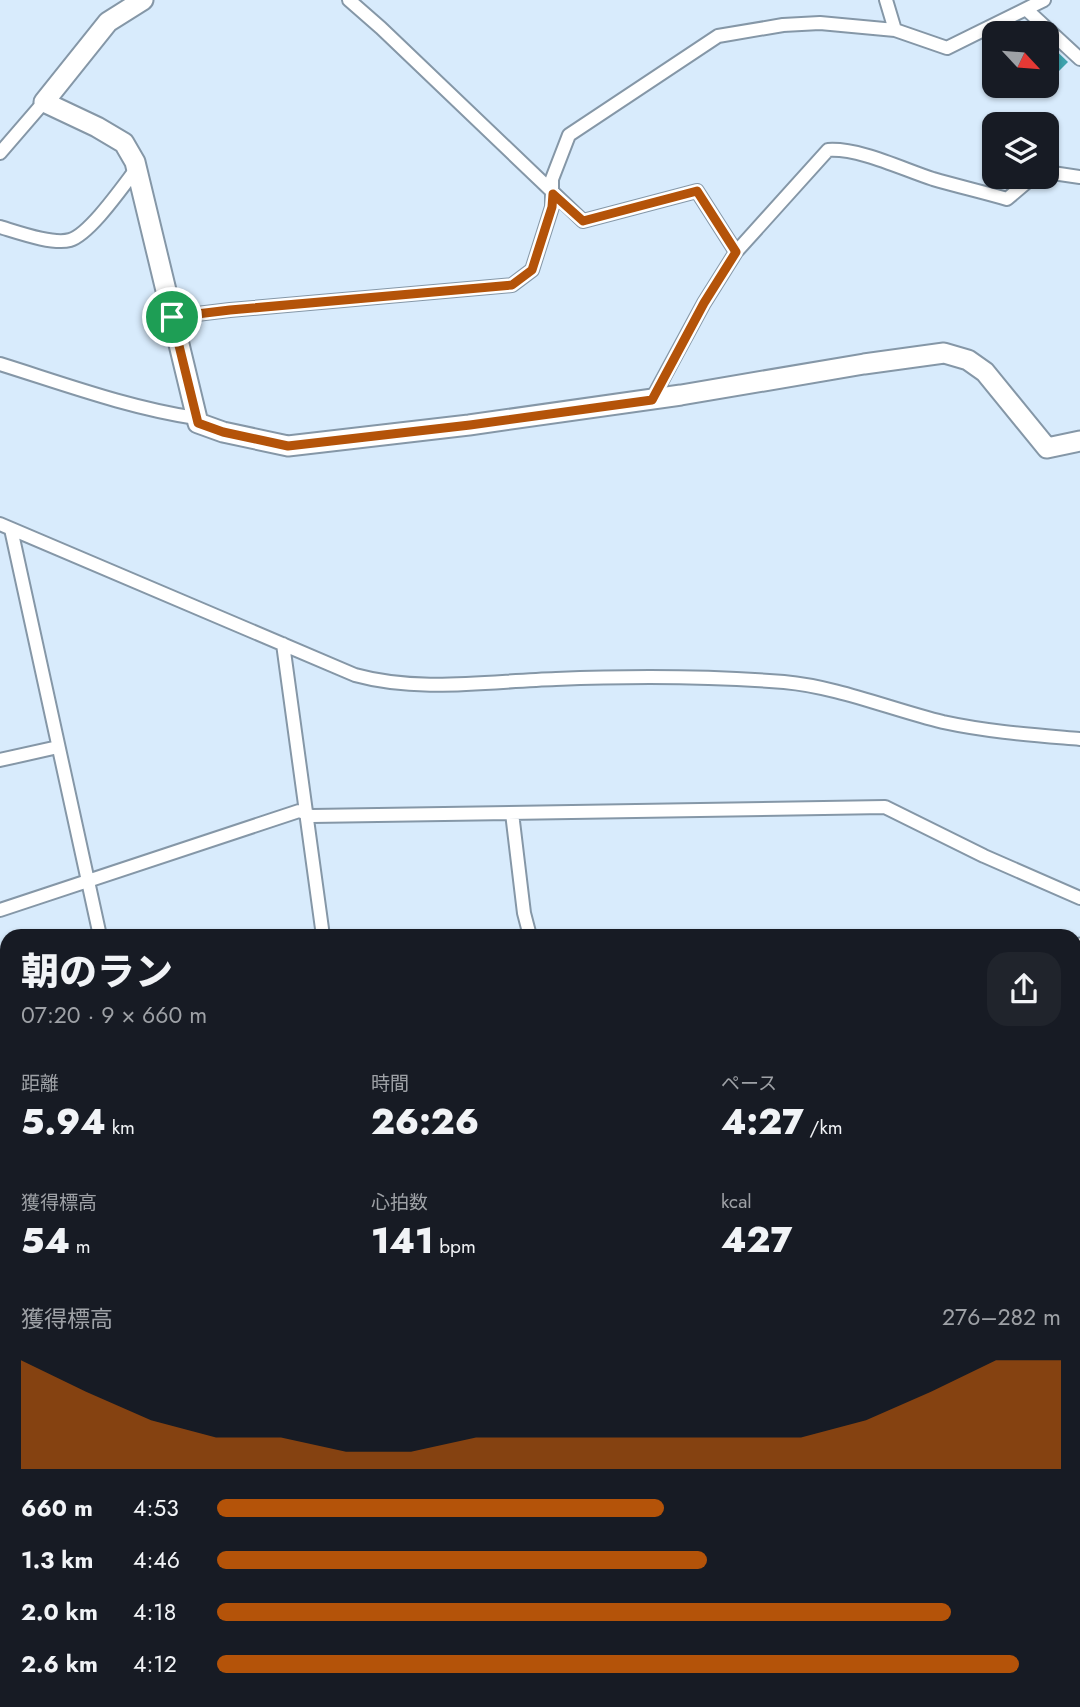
<!DOCTYPE html>
<html lang="ja">
<head>
<meta charset="utf-8">
<style>
	:root { --surface:#171b24; --page:#20242c; --text:#f1f3f6; --muted:#9ea1a6; --accent:#b45309 }
	body { margin:0; font-family:Jost,"Noto Sans JP",sans-serif; background:var(--page); color:var(--text); height:100vh; display:flex; flex-direction:column; font-size:26px; white-space:nowrap }
	* { box-sizing:border-box; margin:0 }
	p { font-size:23px; color:var(--muted) }
	.icon { flex:none; width:38px; height:38px; fill:none; stroke:currentColor; stroke-width:2; stroke-linecap:round; stroke-linejoin:round }
	.map { position:relative; flex:1; overflow:hidden }
	.panel { position:absolute; left:0px; top:929px; width:1082px; height:779px; display:flex; flex-direction:column; background:var(--surface); border-radius:21px 21px 0 0; box-shadow:0 2px 5px #0004 }
	.panel>* { flex:none }
	.needle { width:46px; rotate:116deg }
	.controls { position:absolute; left:982px; top:21px; display:grid; gap:14px }
	.controls a { display:grid; place-items:center; width:77px; height:77px; border-radius:14px; background:var(--surface); box-shadow:0 2px 5px #0004; font-size:35px }
	.pin { position:absolute; display:grid; place-items:center; width:60px; height:60px; color:#fff; margin:-30px; border:4px solid #fff; border-radius:50%; box-shadow:0 2px 7px #0007 }
	.round { display:grid; place-items:center; flex:none; width:74px; height:74px; border-radius:21px; background:var(--page) }
	.headline { display:flex; align-items:center; justify-content:space-between; height:119px; padding:0 21px }
	h1 { font-size:38px; font-weight:800; line-height:52px }
	.metrics { display:grid; grid-template-columns:repeat(3,1fr); gap:10px; height:119px; padding:7px 21px }
	.metrics div { display:grid; align-content:center }
	.metrics b { font-size:35px; font-weight:800 }
	.metrics small { font-size:19px; font-weight:400 }
	.metrics p { font-size:19px }
	.chart { height:196px; padding:14px 21px }
	.chart p { display:flex; justify-content:space-between }
	.chart svg { width:100%; height:126px; margin-top:7px; fill:var(--accent); opacity:.7 }
	ul { padding:0 21px; list-style:none; font-size:23px }
	li { display:grid; grid-template-columns:112px 84px 1fr; align-items:center; height:52px }
	li i { height:18px; border-radius:9px; background:var(--accent) }
	.map>svg:first-child { display:block }
	.water { fill:#3fa4ae }
	.lines { fill:none; stroke-linecap:round; stroke-linejoin:round }
	.street-casing { stroke:#8597a7; stroke-width:16 }
	.secondary-casing { stroke:#8597a7; stroke-width:23 }
	.street { stroke:#fff; stroke-width:12 }
	.secondary { stroke:#fff; stroke-width:19 }
	.route-casing { stroke:#fff; stroke-width:14 }
	.route { stroke:#b45309; stroke-width:9 }
</style>
</head>
<body>
<div class="map">
<svg width="1080" height="1707" viewBox="0 0 1080 1707">
	<rect width="100%" height="100%" fill="#d8ebfc"/>
	<path class="water" d="M1047,42L1068,62L1053,77L1047,71Z"/>
	<g class="lines">
		<g class="street-casing">
			<path id="street" d="M349,0L381,28L583,221L697,191L736,252
				M886,0L895,30
				M1027,10L1080,59
				M0,153L44,102
				M1046,172L1080,177
				M0,227C17,232 53,245 70,240C90,234 123,186 137,168
				M172,317L230,310L512,285L532,270L552,207V179L569,135L718,36L783,25L820,23L895,30L947,48L1044,0
				M0,364C64,384 129,408 196,418
				M652,399L704,303L736,252L828,150C860,148 902,169 933,179C957,186 983,192 1007,199L1033,177
				M0,524L355,675C420,693 490,681 556,679C632,676 708,676 784,682C838,687 890,709 943,722C989,732 1034,735 1080,739
				M11,529L100,936
				M283,644L323,936
				M0,760L58,747
				M512,813L524,913L530,936
				M0,910L299,811L312,816L885,807L984,856L1080,898
				M1074,1128L1080,1131
				M1074,1280L1080,1270
				M1074,1387L1080,1390
				M0,1618H7
				M1074,1619L1080,1617
				M287,1701L292,1707
				M716,1701L727,1707
				M851,1707L854,1701"/>
		</g>
		<g class="secondary-casing">
			<path id="secondary" d="M143,0L108,22L44,102L97,127L124,143L135,162L198,423L223,432L288,446L469,425L681,395L864,364L944,353L968,360L985,372L1047,448L1080,441
				M1074,955L1080,948
				M0,1392L7,1390"/>
		</g>
		<use href="#street" class="street"/>
		<use href="#secondary" class="secondary"/>
	</g>
	<g class="lines">
		<g class="route-casing">
			<path id="route" d="M697,191L736,252L704,303L652,400L470,425L288,446L223,432L198,423L172,317L230,310L512,285L532,270L552,207L553,194L583,221Z"/>
		</g>
		<use href="#route" class="route"/>
	</g>
</svg>
<div class="controls">
<a><svg class="needle" viewBox="-14 -14 28 28"><path d="M0-13l5 13h-10z" fill="#e53935"/><path d="M0 13l5-13h-10z" fill="#9ea1a6"/></svg></a>
<a><svg class="icon" aria-label="layers" viewBox="0 0 24 24"><path d="M12 4l9 5-9 5-9-5zM3 14l9 5 9-5"/></svg></a>
</div>
<div class="pin" style="left:172px;top:317px;background:#1e9e55"><svg class="icon" aria-label="arrive" viewBox="0 0 24 24"><path d="M6 21V4h12l-3 4 3 4H6"/></svg></div>
<section class="panel">
<div class="headline"><div><h1>朝のラン</h1><p>07:20 · 9 × 660 m</p></div><a class="round"><svg class="icon" aria-label="share" viewBox="0 0 24 24"><path d="M12 15V3M7 8l5-5 5 5M5 13v7h14v-7"/></svg></a></div>
<div class="metrics">
<div><p>距離</p><b>5.94<small> km</small></b></div>
<div><p>時間</p><b>26:26</b></div>
<div><p>ペース</p><b>4:27<small> /km</small></b></div>
</div>
<div class="metrics">
<div><p>獲得標高</p><b>54<small> m</small></b></div>
<div><p>心拍数</p><b>141<small> bpm</small></b></div>
<div><p>kcal</p><b>427</b></div>
</div>
<div class="chart"><p><span>獲得標高</span>276–282 m</p>
<svg viewBox="0 0 160 44" preserveAspectRatio="none"><path d="M0 44V6L10 17L20 27L30 33L40 33L50 38L60 38L70 33L80 33L90 33L100 33L110 33L120 33L130 27L140 17L150 6L160 6V44z"/></svg>
</div>
<ul>
<li><b>660 m</b>4:53<i style="width:53%"></i></li>
<li><b>1.3 km</b>4:46<i style="width:58%"></i></li>
<li><b>2.0 km</b>4:18<i style="width:87%"></i></li>
<li><b>2.6 km</b>4:12<i style="width:95%"></i></li>
</ul>
</section>
</div>
</body>
</html>
